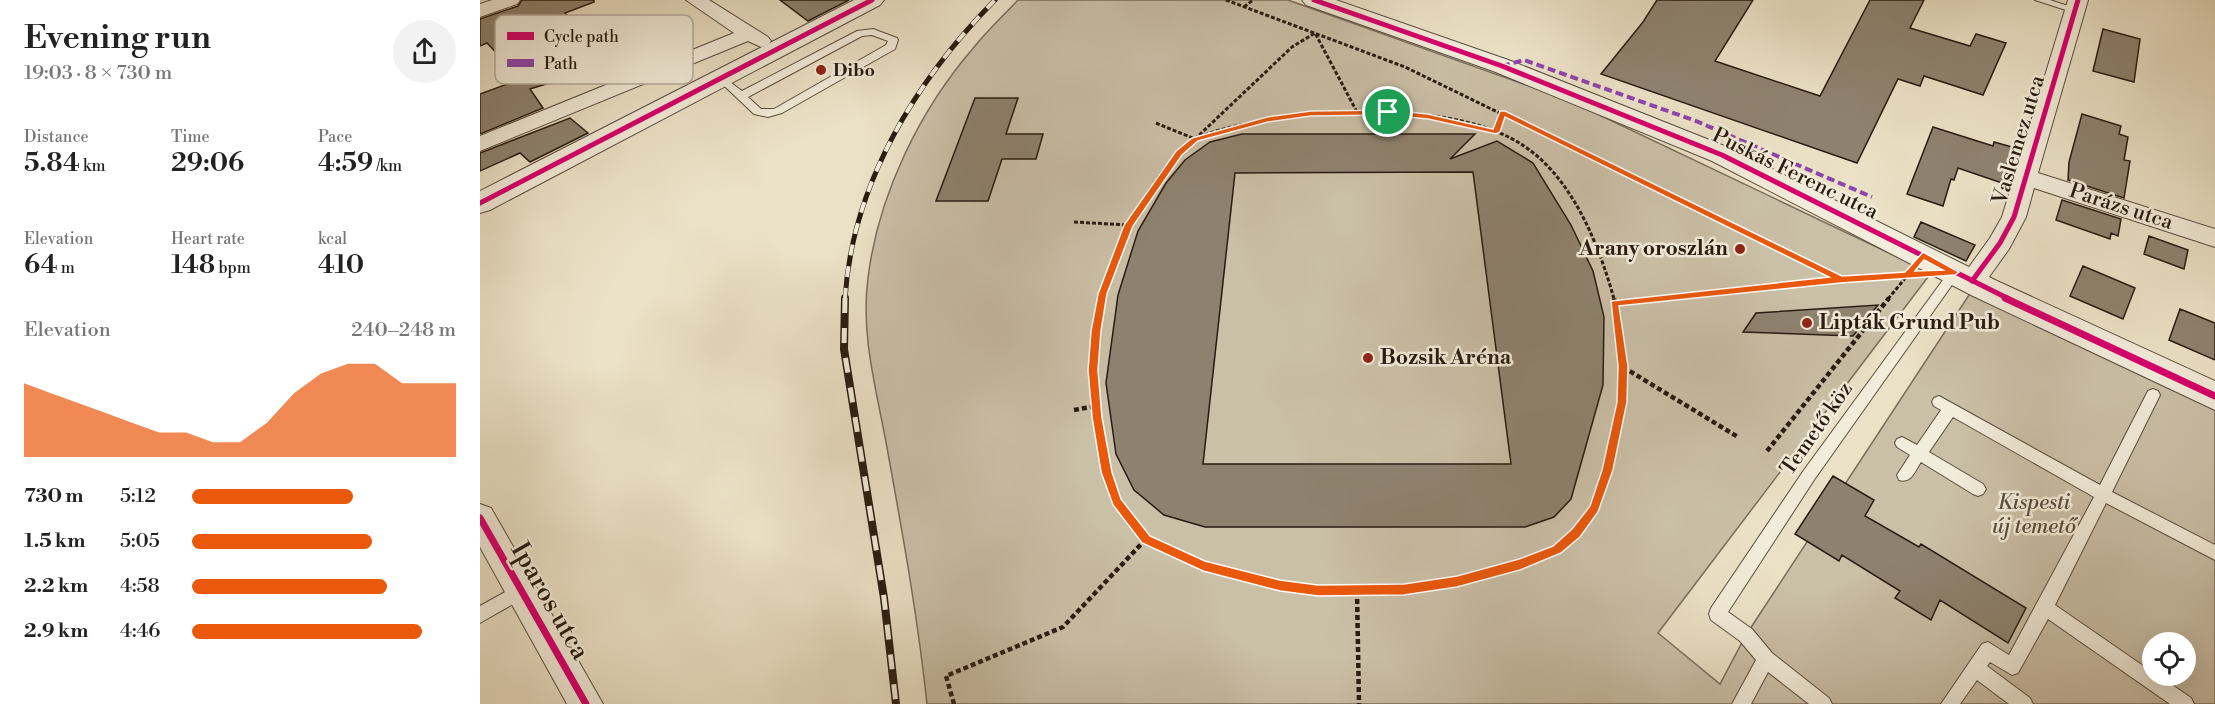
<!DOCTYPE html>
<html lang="en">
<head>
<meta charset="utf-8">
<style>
	:root { --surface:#fff; --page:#f2f2f2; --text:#222; --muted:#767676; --accent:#ea580c }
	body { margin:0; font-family:"Libre Bodoni",serif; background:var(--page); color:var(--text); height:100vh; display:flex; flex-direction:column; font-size:22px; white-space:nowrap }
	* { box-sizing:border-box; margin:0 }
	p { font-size:20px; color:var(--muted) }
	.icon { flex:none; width:33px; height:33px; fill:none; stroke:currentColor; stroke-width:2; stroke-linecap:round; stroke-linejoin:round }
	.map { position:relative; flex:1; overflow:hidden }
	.drawer { display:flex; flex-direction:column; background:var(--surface); width:480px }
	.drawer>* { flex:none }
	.tools { position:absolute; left:1662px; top:632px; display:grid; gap:12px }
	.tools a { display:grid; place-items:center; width:54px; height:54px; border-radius:50%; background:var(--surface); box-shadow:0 6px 24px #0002; font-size:30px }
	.pin { position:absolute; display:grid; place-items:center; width:51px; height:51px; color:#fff; margin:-26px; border:3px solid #fff; border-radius:50%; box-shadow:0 2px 6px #0007 }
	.round { display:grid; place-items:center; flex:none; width:63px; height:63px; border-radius:32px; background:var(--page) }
	.head { display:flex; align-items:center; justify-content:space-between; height:102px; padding:0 24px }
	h1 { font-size:33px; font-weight:600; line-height:45px }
	.figures { display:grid; grid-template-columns:repeat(3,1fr); gap:9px; height:102px; padding:6px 24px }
	.figures div { display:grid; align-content:center }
	.figures b { font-size:26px; font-weight:600 }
	.figures small { font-size:16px; font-weight:400 }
	.figures p { font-size:16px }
	.chart { height:168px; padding:12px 24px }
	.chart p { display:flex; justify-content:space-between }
	.chart svg { width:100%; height:108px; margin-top:6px; fill:var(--accent); opacity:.7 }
	ul { padding:0 24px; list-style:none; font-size:20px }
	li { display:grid; grid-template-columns:96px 72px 1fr; align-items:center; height:45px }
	li i { height:15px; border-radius:8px; background:var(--accent) }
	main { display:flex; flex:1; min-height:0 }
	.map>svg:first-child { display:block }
	.green { fill:#cabfa7; stroke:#7a6d5c; stroke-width:1.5; fill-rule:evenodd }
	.building { fill:#8e826f; stroke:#291b11; stroke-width:1.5; fill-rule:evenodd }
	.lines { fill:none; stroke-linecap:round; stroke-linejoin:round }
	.service-casing { stroke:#5a4c3e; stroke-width:2 }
	.minor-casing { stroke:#5a4c3e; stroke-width:2 }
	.tertiary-casing { stroke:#5a4c3e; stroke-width:2 }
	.path-far1 { stroke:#291b11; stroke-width:3; stroke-dasharray:4 2; stroke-linecap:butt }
	.path { stroke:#291b11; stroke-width:4.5; stroke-dasharray:5 3; stroke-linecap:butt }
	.service { fill:#f2ecda; fill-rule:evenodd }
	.minor { fill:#f2ecda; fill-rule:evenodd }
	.tertiary { fill:#f2ecda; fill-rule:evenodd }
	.rail-far1-casing { stroke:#291b11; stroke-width:5 }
	.rail-casing { stroke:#291b11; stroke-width:8 }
	.rail-far1 { stroke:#f2ecda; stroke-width:4; stroke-dasharray:11; stroke-linecap:butt }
	.rail { stroke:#f2ecda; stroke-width:5; stroke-dasharray:15; stroke-linecap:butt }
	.quiet { stroke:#8e44ad; stroke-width:4; stroke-dasharray:8 4; stroke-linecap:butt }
	.cycleway-far1-casing { stroke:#f2ecda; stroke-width:8 }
	.cycleway-casing { stroke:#f2ecda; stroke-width:10 }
	.cycleway-far1 { stroke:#d6006c; stroke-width:5 }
	.cycleway { stroke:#d6006c; stroke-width:7 }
	.route { fill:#ea580c; stroke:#fff; stroke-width:1.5; fill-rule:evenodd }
	.poi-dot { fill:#8f2418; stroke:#f2ecda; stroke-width:2 }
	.labels { text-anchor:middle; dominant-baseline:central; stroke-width:5; stroke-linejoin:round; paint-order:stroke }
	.far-poi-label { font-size:18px; font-weight:bold; fill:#291b11; stroke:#f2ecda; text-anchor:start }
	.street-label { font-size:21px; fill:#291b11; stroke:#f2ecda }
	.poi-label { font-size:21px; font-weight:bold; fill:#291b11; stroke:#f2ecda; text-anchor:start }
	.park-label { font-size:21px; font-style:italic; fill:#594c3e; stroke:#f2ecda }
	.near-street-label { font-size:26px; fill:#291b11; stroke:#f2ecda }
	.key { fill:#f2ecda; stroke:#b6ad9e; stroke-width:1.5 }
	.key-label { font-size:16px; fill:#291b11 }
</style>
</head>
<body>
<main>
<section class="drawer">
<div class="head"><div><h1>Evening run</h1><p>19:03 · 8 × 730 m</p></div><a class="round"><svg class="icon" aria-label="share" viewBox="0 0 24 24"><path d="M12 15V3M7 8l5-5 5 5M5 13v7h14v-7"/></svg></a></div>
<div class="figures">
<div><p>Distance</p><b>5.84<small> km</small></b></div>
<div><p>Time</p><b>29:06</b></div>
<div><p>Pace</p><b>4:59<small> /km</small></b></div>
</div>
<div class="figures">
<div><p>Elevation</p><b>64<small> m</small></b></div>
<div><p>Heart rate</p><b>148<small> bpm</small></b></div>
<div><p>kcal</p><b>410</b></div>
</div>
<div class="chart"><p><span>Elevation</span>240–248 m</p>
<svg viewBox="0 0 160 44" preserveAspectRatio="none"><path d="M0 44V14L10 18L20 22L30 26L40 30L50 34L60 34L70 38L80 38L90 30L100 18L110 10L120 6L130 6L140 14L150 14L160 14V44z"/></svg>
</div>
<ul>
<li><b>730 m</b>5:12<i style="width:61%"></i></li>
<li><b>1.5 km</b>5:05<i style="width:68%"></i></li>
<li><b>2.2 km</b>4:58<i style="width:74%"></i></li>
<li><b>2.9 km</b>4:46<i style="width:87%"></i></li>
</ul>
</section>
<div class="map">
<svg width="1735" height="704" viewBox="0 0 1735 704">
	<rect width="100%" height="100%" fill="#ebe1c6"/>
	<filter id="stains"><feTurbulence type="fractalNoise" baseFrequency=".00333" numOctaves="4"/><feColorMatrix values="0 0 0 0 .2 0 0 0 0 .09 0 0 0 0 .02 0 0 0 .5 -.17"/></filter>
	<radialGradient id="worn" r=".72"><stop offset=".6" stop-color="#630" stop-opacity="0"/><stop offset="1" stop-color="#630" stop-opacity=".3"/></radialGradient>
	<path class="green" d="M538,0H808L1088,100L1451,273L1178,633L1240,684L1266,635L1491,292L1735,408V704H447C438,619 423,536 408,453C398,395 380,337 388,278C398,195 440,109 495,46C508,30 524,15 538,0ZM1672,642H1706V675H1672Z"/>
	<path class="building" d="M42,0H114V2L85,13L105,32L61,50L82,79L50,89L63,108L0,134V94L41,79L7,43L0,46V19L38,6Z
		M300,0H369L328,21Z
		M1177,0H1273L1235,61L1340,96L1390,0H1444L1430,28L1490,46L1496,34L1526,43L1503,95L1444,76L1440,86L1418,79L1377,163L1121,74L1163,22Z
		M1623,29L1660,39L1654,82L1613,71Z
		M495,98H538L526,134H563L556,159H522L508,201H456Z
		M1602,114L1641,126L1639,134L1648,137L1644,160L1650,161L1644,198L1588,180L1589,162Z
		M90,118L108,133L50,162L40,153L0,171V153Z
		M1453,127L1513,146L1514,142L1532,147L1522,183L1478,168L1474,180L1471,179L1463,206L1427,194Z
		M762,134H995L970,159L1017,141L1053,163L1091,225L1113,271L1124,317L1123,385L1091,499L1074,517L1045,527H725L684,515L654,490L636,454L626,383L638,295L658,231L686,183L705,160L730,142ZM993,172L1031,464H723L755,173Z
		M1582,200L1641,219L1638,236L1631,233L1630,239L1576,220Z
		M1441,222L1495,245L1486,261L1434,237Z
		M1669,236L1708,250L1704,269L1664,254Z
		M1603,266L1655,288L1643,319L1590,296Z
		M1398,305L1373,336L1263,332L1276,313Z
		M1700,309L1735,323V360L1689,340Z
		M1353,476L1394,500L1385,516L1439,547L1441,544L1546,608L1528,643L1460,600L1451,620L1415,598L1420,591L1362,555L1359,561L1315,534Z"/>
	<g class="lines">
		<g class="service-casing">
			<path id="service" d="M1555,0H1570L1600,10L1595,13Z
				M393,29L417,38L418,40L415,49L302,113L288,117L274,114L237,79L242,76L262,91L377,31ZM392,35L408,41L406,45L294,109H281L268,97L382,36Z
				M1475,267L1479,269L1481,272L1479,275L1334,480L1248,612L1272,629L1292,653L1349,698L1352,704H1329L1288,672L1271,704H1252L1276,660L1260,641L1231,620L1229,614L1231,608L1324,470L1471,269Z
				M1673,389L1678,391L1680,395L1632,492L1735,545V560L1626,503L1575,605L1672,672V675H1678L1711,698L1714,704H1690L1568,619L1538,673L1532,675L1510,662L1507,666L1550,698L1553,704H1529L1497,680L1480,704H1461L1502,644L1508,642L1529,655L1614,497L1473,417L1449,452L1503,484L1506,489L1503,494L1498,496L1493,494L1441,462C1435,471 1431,484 1419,480L1417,475L1430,455L1417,447L1415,443L1417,439L1422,437L1437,445L1461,410L1454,406L1452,402L1454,398L1459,396L1620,485L1668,391Z
				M41,583L47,586L49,591L47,596L0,623V606Z"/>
		</g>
		<g class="minor-casing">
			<path id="minor" d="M12,0H40L37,4L0,17V4Z
				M206,0H229L288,37L291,41L288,45L281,47L268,41L0,151V136L254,33Z
				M1588,0H1608L1558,173L1735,229V247L1554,188L1546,217L1529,249L1501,288L1492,290L1483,288L1479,281L1510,238L1522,217Z
				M0,504L11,508L123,704H87L0,547Z"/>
		</g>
		<g class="tertiary-casing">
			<path id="tertiary" d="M374,0H404L400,5L10,210L0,213V191Z
				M822,0H856L1031,61L1252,149L1515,280L1735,381V410L1493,296L1232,161L1013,71L826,5Z"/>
		</g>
		<path class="path-far1" d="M746,0L925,67L1361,279
			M764,7L773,0
			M676,123L715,139L812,47L835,33L877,112
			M1016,132L1022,113
			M594,222L648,225
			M623,299C633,253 671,172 710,143C725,132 747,128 765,124C840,108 978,101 1044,146C1093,179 1119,245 1134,299
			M1167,299L1361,279L1426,275
			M1408,299L1427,276"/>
		<path class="path" d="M623,298C610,359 611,485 658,532C669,544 685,548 699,554C801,599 911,599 1017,570C1047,562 1076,556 1098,532C1128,497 1144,414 1144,369C1143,345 1138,321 1134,298
			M1134,303L1181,298
			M1143,367L1258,437
			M594,410L616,406
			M1287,451L1409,298
			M877,591L879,704
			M474,704L466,676L583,627L666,539"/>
		<use href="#service" class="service"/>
		<use href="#minor" class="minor"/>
		<use href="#tertiary" class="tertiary"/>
		<g class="rail-far1-casing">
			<path id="rail-far1" d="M365,299C372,184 436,80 515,0"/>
		</g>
		<g class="rail-casing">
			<path id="rail" d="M365,298L364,349L404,598L416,704"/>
		</g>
		<use href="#rail-far1" class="rail-far1"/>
		<use href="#rail" class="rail"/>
		<path class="quiet" d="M1022,66L1044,60L1216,121L1392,197"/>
		<g class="cycleway-far1-casing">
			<path id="cycleway-far1" d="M834,0L1022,66L1242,155L1529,299
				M0,203L392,0
				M1492,281L1520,243L1534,217L1598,0"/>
		</g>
		<g class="cycleway-casing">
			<path id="cycleway" d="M1525,298L1735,396
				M0,518L106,704"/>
		</g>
		<use href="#cycleway-far1" class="cycleway-far1"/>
		<use href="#cycleway" class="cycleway"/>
	</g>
	<path class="route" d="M908,110L948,114L1013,129L1020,111H1025L1362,276L1425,272L1443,252L1479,272L1475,275L1361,283L1139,306L1148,366L1147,402L1133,470L1118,512L1100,537L1081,553L1040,570L977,587L924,595L838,596L800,591L723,571L662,543L633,505L621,472L612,417L608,370L611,331L618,294L644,225L696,151L712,138L787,117L831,111ZM908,115L948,119L1016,134L1020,132L1025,117L1349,277L1131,301L1138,366L1137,402L1122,470L1110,506L1092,529L1073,546L1039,559L977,576L924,584L838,585L800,580L725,561L670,536L641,499L632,472L622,417L618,370L621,331L627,294L653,226L702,155L718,141L788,122L831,116ZM1444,260L1463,270L1435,271Z"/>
	<g class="poi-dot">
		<circle cx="341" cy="70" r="6"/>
		<circle cx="1260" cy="249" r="6"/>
		<circle cx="1327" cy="323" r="6"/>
		<circle cx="888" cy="358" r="6"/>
	</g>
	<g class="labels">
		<g class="far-poi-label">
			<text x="353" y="70">Dibo</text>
		</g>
		<g class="street-label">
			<text transform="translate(1539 140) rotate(-73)">Vaslemez utca</text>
			<text transform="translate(1315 174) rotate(26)">Puskás Ferenc utca</text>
			<text transform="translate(1641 207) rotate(18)">Parázs utca</text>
			<text transform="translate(1337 429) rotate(-55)">Temető köz</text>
		</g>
		<g class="poi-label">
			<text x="1248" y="249" text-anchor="end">Arany oroszlán</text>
			<text x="1339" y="323">Lipták Grund Pub</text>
			<text x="900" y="358">Bozsik Aréna</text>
		</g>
		<g class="park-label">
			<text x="1554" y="503">Kispesti<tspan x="1554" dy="24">új temető</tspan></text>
		</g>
		<g class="near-street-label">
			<text transform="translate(70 601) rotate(60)">Iparos utca</text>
		</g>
	</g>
	<rect x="15" y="15" width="198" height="69" rx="9" class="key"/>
	<rect x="27" y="32" width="27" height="8" fill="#d6006c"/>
	<rect x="27" y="59" width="27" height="8" fill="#8e44ad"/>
	<g class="key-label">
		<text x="64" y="42">Cycle path</text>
		<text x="64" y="69">Path</text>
	</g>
	<rect width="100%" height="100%" filter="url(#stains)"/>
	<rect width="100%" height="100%" fill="url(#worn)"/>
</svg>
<div class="tools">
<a><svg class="icon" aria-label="locate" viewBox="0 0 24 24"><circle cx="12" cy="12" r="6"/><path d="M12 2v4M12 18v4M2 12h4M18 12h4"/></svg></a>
</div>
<div class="pin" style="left:908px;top:112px;background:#1e9e55"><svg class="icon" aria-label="arrive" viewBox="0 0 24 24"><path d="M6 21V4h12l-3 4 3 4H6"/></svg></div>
</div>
</main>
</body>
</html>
